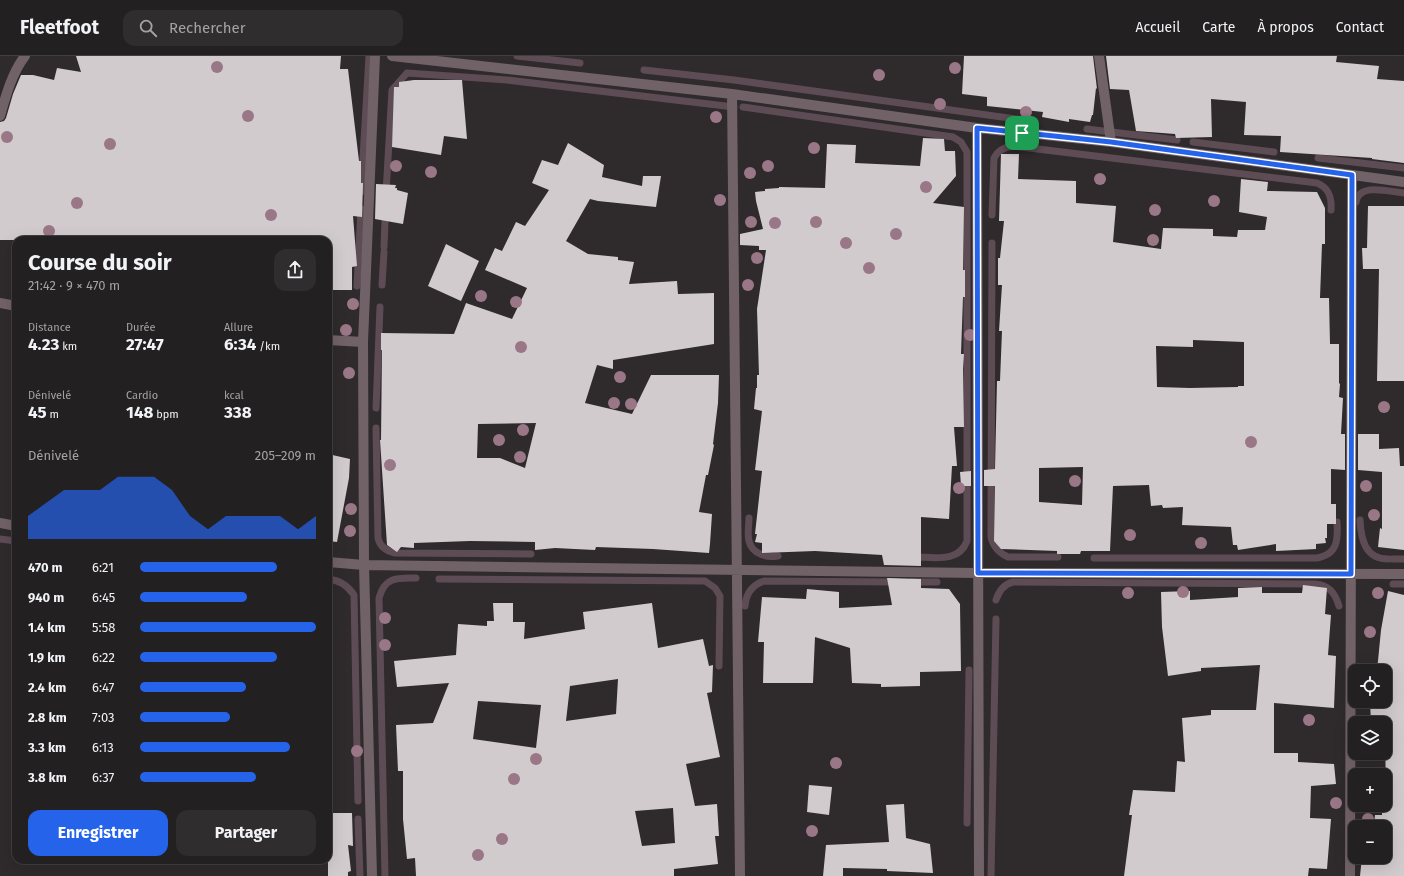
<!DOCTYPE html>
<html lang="fr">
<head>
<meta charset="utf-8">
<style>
	:root { --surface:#232021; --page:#2f2d2e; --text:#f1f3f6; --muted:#a3a3a5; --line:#403e3f; --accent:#2563eb }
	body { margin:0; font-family:"Fira Sans",sans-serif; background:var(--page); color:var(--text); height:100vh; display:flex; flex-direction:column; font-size:15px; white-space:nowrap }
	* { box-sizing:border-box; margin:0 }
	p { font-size:13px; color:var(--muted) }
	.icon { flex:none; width:22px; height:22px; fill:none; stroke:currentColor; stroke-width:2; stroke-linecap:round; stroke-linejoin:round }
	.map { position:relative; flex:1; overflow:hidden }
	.drawer { position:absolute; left:12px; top:180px; width:320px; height:628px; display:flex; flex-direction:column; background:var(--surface); border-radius:12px; box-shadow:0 4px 16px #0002,0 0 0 1px var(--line) }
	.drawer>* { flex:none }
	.fabs { position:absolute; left:1348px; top:608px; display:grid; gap:8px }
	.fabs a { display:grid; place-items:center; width:44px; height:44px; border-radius:8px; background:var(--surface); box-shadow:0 4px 16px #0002,0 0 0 1px var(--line); font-size:20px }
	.pin { position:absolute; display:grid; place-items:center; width:34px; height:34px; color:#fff; margin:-17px; border-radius:8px; box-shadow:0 2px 6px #0006 }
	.round { display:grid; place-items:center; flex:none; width:42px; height:42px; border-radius:12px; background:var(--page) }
	.head { display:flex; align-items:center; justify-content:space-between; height:68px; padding:0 16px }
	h1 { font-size:22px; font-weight:700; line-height:30px }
	.metrics { display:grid; grid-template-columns:repeat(3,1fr); gap:6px; height:68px; padding:4px 16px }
	.metrics div { display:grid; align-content:center }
	.metrics b { font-size:17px; font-weight:700 }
	.metrics small { font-size:11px; font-weight:400 }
	.metrics p { font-size:11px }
	.chart { height:112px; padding:8px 16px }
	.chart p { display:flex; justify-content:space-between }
	.chart svg { width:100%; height:72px; margin-top:4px; fill:var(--accent); opacity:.7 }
	.action { display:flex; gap:8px; margin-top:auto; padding:8px 16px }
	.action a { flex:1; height:46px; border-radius:12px; background:var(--accent); color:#fff; font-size:16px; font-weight:700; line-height:46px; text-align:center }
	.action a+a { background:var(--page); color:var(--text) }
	ul { padding:0 16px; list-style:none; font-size:13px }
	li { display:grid; grid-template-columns:64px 48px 1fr; align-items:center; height:30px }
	li i { height:10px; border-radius:5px; background:var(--accent) }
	header { display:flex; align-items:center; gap:24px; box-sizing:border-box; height:56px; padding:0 20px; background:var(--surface); border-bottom:1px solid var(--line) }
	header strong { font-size:19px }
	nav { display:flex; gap:22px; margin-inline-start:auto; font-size:14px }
	.search { width:280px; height:36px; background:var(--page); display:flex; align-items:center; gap:10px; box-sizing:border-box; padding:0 14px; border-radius:12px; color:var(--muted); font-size:15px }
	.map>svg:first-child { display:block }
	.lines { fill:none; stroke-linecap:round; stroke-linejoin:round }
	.stream { stroke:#5e4c55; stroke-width:7 }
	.building { fill:#d1cbce; fill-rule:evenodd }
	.minor { stroke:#716268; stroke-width:10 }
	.tree { fill:#9a7786 }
	.route-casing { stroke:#fff; stroke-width:8 }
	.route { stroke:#2563eb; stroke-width:5 }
</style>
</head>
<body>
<header>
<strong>Fleetfoot</strong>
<div class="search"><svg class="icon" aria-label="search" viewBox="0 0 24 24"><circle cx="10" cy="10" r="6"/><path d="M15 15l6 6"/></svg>Rechercher</div>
<nav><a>Accueil</a><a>Carte</a><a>À propos</a><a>Contact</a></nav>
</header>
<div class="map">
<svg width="1404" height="820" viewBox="0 0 1404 820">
	<rect width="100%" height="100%" fill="#2f2a2c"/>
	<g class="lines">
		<path class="stream" d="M517,0L580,7
			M644,14L734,24L1024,64
			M743,51L953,81L961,86L967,96V485C959,507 934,501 915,501
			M1087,73L1177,84
			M1193,86L1274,96
			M1318,102L1404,112
			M361,136L369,0
			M386,137L392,34L407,17L507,24L734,51
			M1356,146C1359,126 1390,136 1404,137
			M992,159L994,102C998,94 1005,91 1013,90L1317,127C1329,132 1332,141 1331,154
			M992,187L991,481C993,490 999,497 1008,501H1058
			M384,191L385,165
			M382,229L384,196
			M357,230L361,153
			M376,352L380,251
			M376,372L378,482C380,491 386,495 395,497L531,498
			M749,462C749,469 747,478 749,485C752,498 767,502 778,500
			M1360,464C1361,483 1365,503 1388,503
			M0,483L16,485
			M1094,502H1317C1338,498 1338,484 1337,466
			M1392,503H1404
			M328,523C339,524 348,530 354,539L358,745
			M439,523L705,525L715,532L720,540L719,610
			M911,526H937
			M1393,528H1404
			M996,544C999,535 1004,528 1013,526L1315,528C1329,529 1335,537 1339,550
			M745,550C746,538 752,529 764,525L897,526
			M358,763L360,820
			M967,767L969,614
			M385,820L379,542C385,520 398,522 416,522
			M991,820L996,563"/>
	</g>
	<path class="building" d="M76,0H341L340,13H348L359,105H361V127H363L362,161L353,160L357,210L352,211V234H328V184H0V66L4,65L6,62L13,38L21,19H33L54,24L57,12L81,16Z
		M964,0H1093L1097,33L1096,32L1093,59H1092L1090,66L1069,63V66L1042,61L1043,56L987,50V41L962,38Z
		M1106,0H1337L1336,6L1379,10L1377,23L1404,25V107L1372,103V102L1280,96L1281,80L1244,79L1246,46L1211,43L1212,81L1176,82L1175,78L1136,75L1129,34L1110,33Z
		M414,24H462L467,83L444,80L441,99L392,91L394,31H399V26Z
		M923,82L944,83L945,95H955L956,120L933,147L964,151L963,214H965V241H963L961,298H964L963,313L964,371H954L957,410H952L949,463L921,461V510L884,509L882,499L815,495L762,497V487L755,486L757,478H755L762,415L755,414L762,355L754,353L756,332H757V319H759L757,253L766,194H759V190L740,189V178L763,173L756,145L755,136L765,135V133L779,132V131L825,132L827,88L856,89L855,107L920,110Z
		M568,87L604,109L602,121L642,130L643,120H661L656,151L598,145L590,143L566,185L588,198L618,201V204L634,206L629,228L677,225L678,238L714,237V288L613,304V313L597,309L585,347L632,358L651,319H719L718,347L713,388L714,389L708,419H706L699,456L712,458L710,488L709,497L653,493L596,491L595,494L555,492L535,494V486L470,485L414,487V492L401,491L397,496L387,489L380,384H381L382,294H381V277L454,278L466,247L512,263L527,232L485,214L495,192L502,195L516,166L525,170L549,134L532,127L542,104L558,109ZM536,367L525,412L500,402H477L478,368Z
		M1001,98H1019L1018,123L1076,125V147L1116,150L1113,186L1161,193L1163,172L1213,173V180L1237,181L1238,174H1265L1267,161L1239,156L1241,123L1268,126L1267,135L1317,136L1325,152V188H1322L1320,242H1329L1330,288H1339V327L1340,328L1339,341L1343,342L1341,378H1345V414L1331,413V448H1336V468H1327V482H1325L1326,487L1316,488V493L1276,495V488L1238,494L1237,489H1233L1231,471L1182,469L1183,451L1163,452L1162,449L1151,450L1149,429L1113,430L1110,495H1081L1080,498H1057V495L1001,493L994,485L995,430H984V414L995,413L997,325H1000L1002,275H999L1002,229H998V202H1000L1004,165H999ZM1193,284L1244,286V330H1238V331L1190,332L1157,331L1156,290L1193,291ZM1083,411L1082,449L1039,446V412Z
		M376,128L396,129L395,132H397V134L408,137L403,168L375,163Z
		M1368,150H1404V325H1377L1379,213H1363L1362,192H1367Z
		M446,188L479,205L461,245L428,230Z
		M1358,378H1379V393L1399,392L1400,410H1404V494L1378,491L1380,472L1382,473V416L1358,414Z
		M328,398L350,403L349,422L337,486L328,485Z
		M971,415V430H961L960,416Z
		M887,522L921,523V532L949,533L960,548L961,615L920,616V630L881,631V628L852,627L850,592L815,581L813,627H763L764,586H758L762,541L806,543L807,533L839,536V552L892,549Z
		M1303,529L1327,532L1325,558L1331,559L1328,599L1336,600L1334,652L1274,647V697H1298V706L1334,708L1336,728L1311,730L1310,762L1331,763L1327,813L1309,812L1308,820H1124L1132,759H1129L1133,734L1175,736L1177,705L1185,706L1182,662L1211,659V654H1256L1260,609L1201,612V615L1168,620L1162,571L1161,536L1190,535V544L1238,541V532L1262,531V537H1302Z
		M1388,535L1404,539V820H1360L1362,801H1385V771H1367L1368,768L1374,769L1375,759H1382V751H1386L1385,667H1371L1370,645H1385V615H1377L1381,574Z
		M493,547H513V566H525L524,583L585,573L583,556L652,547L658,592L703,583L709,610L713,609L712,636L707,637L720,701L686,708L695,750L717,748L719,780H715L718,808L674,813V820H416L415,802L407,803L403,763V715H398L396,669L433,667L449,627L397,631L394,605L456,599L458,568L487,570V565H494ZM618,623L616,658L566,665L570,630ZM478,645L541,649L536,692L473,683ZM673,752L675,787L642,790L635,755Z
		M809,729L832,731L829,759L807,756Z
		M904,748L906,782L930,788L933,817L887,815V813L843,812V820H823L826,789L889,786L886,749Z
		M328,757H352L353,790L348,789L351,815L348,816V820H328Z"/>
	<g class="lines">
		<path class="minor" d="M392,0L732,38L977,72L1111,86L1404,126
			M1099,0L1111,86
			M732,38L740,820
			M0,60C6,39 12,17 25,0
			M977,72L979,820
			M0,247L16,250
			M328,284L363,286
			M0,467L16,470
			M328,506L364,509L978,517L1404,518
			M372,820L364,509L363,286L375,0
			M1350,820L1352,119"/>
	</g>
	<g class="tree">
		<circle cx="217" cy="11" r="6"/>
		<circle cx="955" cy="12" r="6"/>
		<circle cx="879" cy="19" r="6"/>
		<circle cx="940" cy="48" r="6"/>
		<circle cx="1026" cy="56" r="6"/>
		<circle cx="248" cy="60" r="6"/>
		<circle cx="716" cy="61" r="6"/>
		<circle cx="7" cy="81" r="6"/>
		<circle cx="110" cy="88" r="6"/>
		<circle cx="814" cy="92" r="6"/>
		<circle cx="396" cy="110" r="6"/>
		<circle cx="768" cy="110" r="6"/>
		<circle cx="431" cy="116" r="6"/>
		<circle cx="750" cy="117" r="6"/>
		<circle cx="1100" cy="123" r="6"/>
		<circle cx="926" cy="131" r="6"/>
		<circle cx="720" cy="144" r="6"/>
		<circle cx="1214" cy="145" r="6"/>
		<circle cx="77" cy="147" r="6"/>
		<circle cx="1155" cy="154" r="6"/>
		<circle cx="271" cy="159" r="6"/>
		<circle cx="751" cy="166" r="6"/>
		<circle cx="816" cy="166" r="6"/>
		<circle cx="775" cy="167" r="6"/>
		<circle cx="49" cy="175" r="6"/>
		<circle cx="896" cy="178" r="6"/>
		<circle cx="1153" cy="184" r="6"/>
		<circle cx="846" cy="187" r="6"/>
		<circle cx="757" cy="202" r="6"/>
		<circle cx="869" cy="212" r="6"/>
		<circle cx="748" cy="229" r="6"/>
		<circle cx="481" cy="240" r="6"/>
		<circle cx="516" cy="246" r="6"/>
		<circle cx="353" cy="248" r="6"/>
		<circle cx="346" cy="274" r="6"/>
		<circle cx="970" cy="279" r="6"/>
		<circle cx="521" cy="291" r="6"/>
		<circle cx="349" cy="317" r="6"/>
		<circle cx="620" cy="321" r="6"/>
		<circle cx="614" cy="347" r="6"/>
		<circle cx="631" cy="348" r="6"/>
		<circle cx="1384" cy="351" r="6"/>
		<circle cx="523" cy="374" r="6"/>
		<circle cx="499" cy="384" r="6"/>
		<circle cx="1251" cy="386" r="6"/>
		<circle cx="520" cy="401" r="6"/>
		<circle cx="390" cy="409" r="6"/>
		<circle cx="1075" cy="425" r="6"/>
		<circle cx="1366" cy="430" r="6"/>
		<circle cx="959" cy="432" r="6"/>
		<circle cx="351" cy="453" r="6"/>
		<circle cx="1374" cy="459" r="6"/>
		<circle cx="350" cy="475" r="6"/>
		<circle cx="1130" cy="479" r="6"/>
		<circle cx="1201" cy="487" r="6"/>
		<circle cx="1183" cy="536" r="6"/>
		<circle cx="1128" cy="537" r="6"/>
		<circle cx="1378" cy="537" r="6"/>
		<circle cx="385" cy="562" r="6"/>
		<circle cx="1370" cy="576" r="6"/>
		<circle cx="385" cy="589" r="6"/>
		<circle cx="1309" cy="664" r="6"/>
		<circle cx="357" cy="695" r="6"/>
		<circle cx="536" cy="703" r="6"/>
		<circle cx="836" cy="707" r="6"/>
		<circle cx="514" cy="723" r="6"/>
		<circle cx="1336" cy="747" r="6"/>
		<circle cx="1368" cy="763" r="6"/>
		<circle cx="812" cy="775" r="6"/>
		<circle cx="502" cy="783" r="6"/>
		<circle cx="478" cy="799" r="6"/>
	</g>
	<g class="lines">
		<g class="route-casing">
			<path id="route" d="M977,72L1111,86L1352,119L1351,518L978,517Z"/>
		</g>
		<use href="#route" class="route"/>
	</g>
</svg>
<div class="fabs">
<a><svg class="icon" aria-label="locate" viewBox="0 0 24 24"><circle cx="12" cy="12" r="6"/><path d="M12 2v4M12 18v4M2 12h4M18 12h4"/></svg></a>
<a><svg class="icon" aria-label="layers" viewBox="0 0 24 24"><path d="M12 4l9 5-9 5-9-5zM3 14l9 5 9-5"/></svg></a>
<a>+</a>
<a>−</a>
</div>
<div class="pin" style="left:1022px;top:77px;background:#1e9e55"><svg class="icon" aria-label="arrive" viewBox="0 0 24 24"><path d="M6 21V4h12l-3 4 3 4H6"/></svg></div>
<section class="drawer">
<div class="head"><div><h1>Course du soir</h1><p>21:42 · 9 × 470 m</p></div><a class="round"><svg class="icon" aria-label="share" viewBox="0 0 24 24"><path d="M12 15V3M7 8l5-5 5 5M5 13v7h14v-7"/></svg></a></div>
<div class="metrics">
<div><p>Distance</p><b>4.23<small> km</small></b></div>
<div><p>Durée</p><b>27:47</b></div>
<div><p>Allure</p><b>6:34<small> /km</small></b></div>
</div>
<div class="metrics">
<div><p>Dénivelé</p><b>45<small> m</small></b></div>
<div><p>Cardio</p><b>148<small> bpm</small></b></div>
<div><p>kcal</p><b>338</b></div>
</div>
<div class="chart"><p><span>Dénivelé</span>205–209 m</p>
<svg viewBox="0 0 160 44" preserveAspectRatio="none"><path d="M0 44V30L10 22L20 14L30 14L40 14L50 6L60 6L70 6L80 14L90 30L100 38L110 30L120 30L130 30L140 30L150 38L160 30V44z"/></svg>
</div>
<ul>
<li><b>470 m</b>6:21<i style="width:78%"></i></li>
<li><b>940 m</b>6:45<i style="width:61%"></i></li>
<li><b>1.4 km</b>5:58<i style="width:100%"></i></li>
<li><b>1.9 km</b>6:22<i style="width:78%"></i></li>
<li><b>2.4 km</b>6:47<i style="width:60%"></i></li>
<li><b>2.8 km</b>7:03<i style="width:51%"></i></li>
<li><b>3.3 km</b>6:13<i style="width:85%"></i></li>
<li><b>3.8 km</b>6:37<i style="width:66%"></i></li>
</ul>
<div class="action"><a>Enregistrer</a><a>Partager</a></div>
</section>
</div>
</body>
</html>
